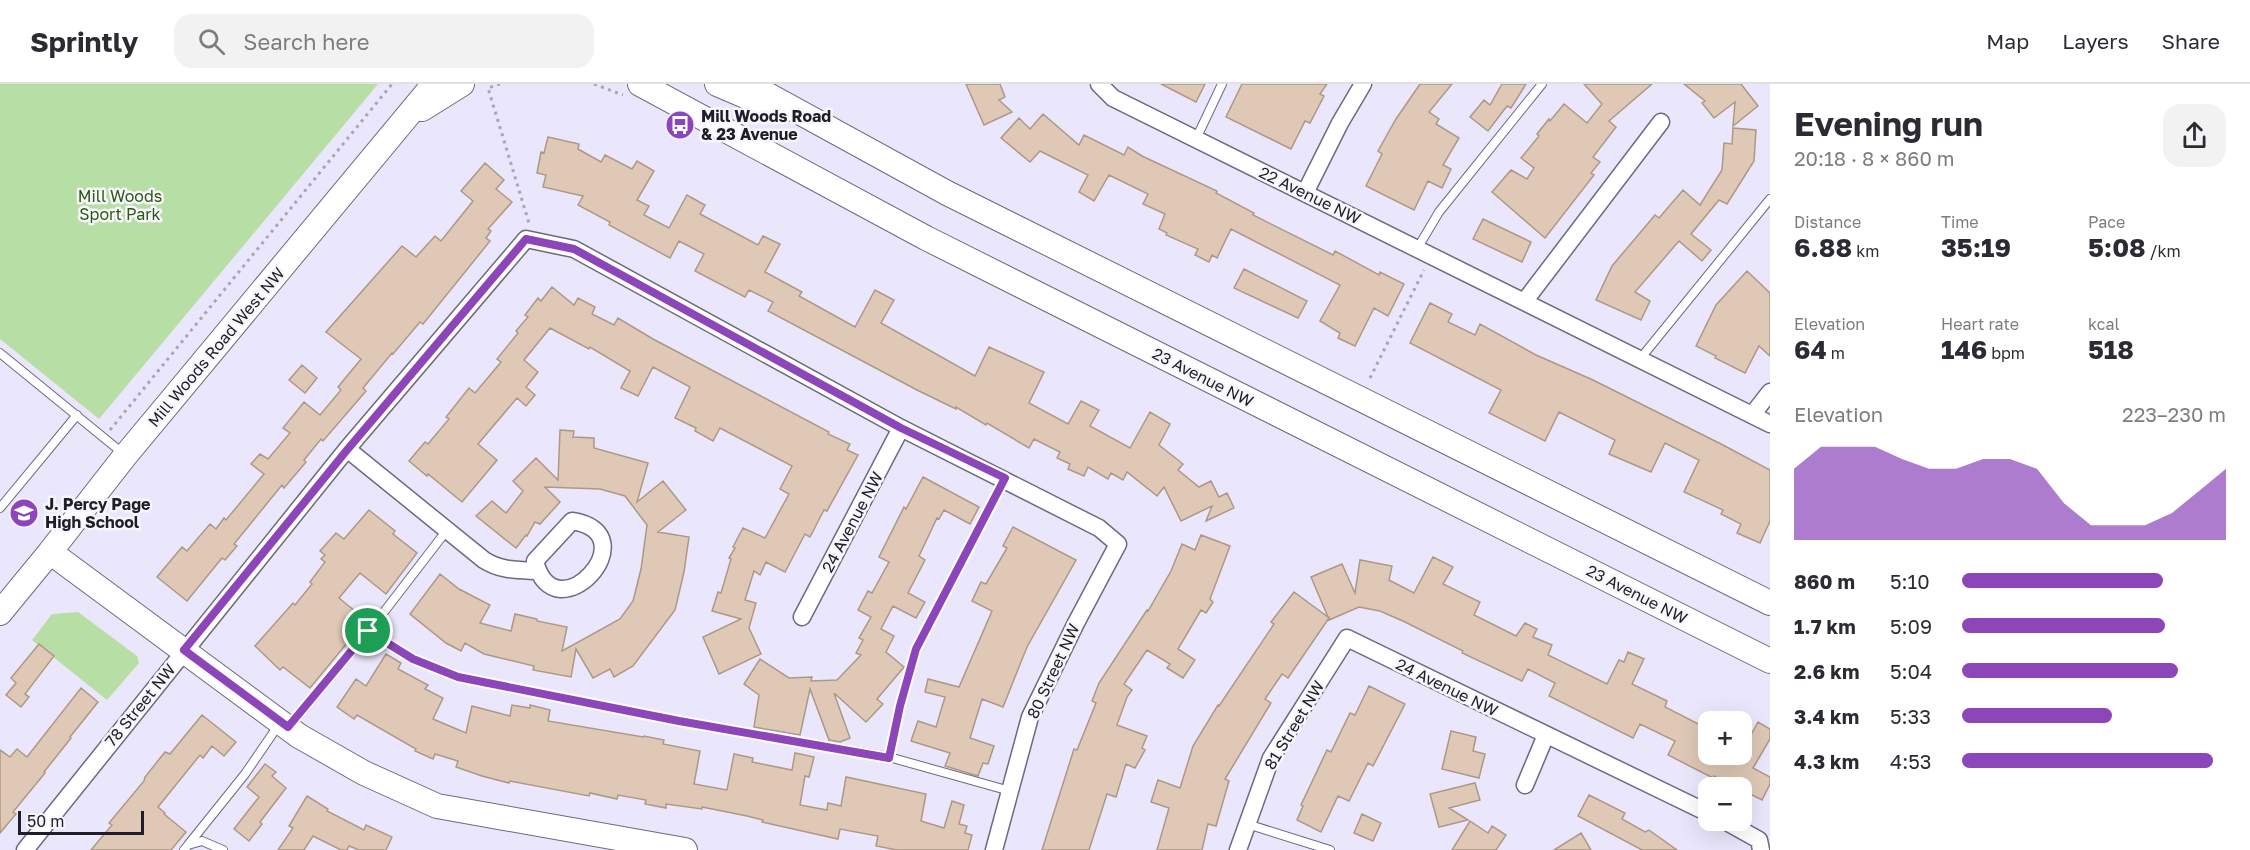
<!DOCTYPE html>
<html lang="en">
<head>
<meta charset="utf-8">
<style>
	:root { --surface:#fff; --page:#f2f2f3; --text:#2b2b33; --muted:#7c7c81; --line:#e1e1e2; --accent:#8c46ba }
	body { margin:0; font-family:"Golos Text",sans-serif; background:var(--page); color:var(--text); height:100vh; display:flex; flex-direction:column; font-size:22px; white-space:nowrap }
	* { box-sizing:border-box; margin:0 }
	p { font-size:20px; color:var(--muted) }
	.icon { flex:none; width:33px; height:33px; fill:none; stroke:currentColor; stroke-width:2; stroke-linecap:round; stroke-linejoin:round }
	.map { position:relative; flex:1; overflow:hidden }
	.details { display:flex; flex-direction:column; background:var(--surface); width:480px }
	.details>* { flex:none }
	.controls { position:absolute; left:1698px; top:627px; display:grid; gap:12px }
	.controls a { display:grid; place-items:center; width:54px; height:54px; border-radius:12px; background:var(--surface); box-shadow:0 6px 24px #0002; font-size:30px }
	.scale { position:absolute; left:18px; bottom:15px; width:126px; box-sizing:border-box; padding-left:6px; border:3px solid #1f1d27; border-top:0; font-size:16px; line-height:21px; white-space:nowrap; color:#1f1d27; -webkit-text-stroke:4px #f7f6fc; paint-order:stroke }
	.pin { position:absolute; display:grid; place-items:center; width:51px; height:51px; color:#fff; margin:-26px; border:3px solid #fff; border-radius:50%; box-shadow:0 2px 6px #0007 }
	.round { display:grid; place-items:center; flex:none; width:63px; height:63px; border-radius:18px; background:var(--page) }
	.summary { display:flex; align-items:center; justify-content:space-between; height:102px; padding:0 24px }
	h1 { font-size:33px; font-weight:700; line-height:45px }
	.stats { display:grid; grid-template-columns:repeat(3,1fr); gap:9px; height:102px; padding:6px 24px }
	.stats div { display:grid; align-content:center }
	.stats b { font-size:26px; font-weight:700 }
	.stats small { font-size:16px; font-weight:400 }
	.stats p { font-size:16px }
	.chart { height:168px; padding:12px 24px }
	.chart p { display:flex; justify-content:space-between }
	.chart svg { width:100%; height:108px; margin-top:6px; fill:var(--accent); opacity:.7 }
	ul { padding:0 24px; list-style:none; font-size:20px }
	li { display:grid; grid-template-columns:96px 72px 1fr; align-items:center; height:45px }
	li i { height:15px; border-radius:8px; background:var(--accent) }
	header { display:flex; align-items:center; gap:36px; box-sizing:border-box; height:84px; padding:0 30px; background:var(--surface); border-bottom:2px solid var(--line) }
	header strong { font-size:28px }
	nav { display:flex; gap:33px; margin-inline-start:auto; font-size:21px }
	.search { width:420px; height:54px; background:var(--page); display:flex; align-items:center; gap:15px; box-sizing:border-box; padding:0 21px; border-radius:18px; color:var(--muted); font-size:22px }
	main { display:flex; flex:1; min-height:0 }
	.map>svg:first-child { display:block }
	.green { fill:#b6dea5 }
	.building { fill:#dfc8b6; stroke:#ad9886; stroke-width:1.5 }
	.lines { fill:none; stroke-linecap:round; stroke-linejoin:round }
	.lane-casing { stroke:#6d6981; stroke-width:10 }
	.street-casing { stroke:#6d6981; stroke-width:19 }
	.secondary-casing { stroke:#6d6981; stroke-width:26 }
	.path { stroke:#a8a5b7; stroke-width:3; stroke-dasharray:3 4.5; stroke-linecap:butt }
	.lane { stroke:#fff; stroke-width:8 }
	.street { stroke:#fff; stroke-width:16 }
	.secondary { stroke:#fff; stroke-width:24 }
	.route-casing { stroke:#fff; stroke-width:12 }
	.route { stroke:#8c46ba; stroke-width:8 }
	.labels { text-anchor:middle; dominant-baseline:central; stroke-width:5; stroke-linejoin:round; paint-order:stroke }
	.poi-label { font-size:16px; font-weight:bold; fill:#1f1d27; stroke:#f7f6fc; text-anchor:start }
	.street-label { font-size:16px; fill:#1f1d27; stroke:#f7f6fc }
	.park-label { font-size:16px; fill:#2c5812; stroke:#f7f6fc }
</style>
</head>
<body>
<header>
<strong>Sprintly</strong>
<div class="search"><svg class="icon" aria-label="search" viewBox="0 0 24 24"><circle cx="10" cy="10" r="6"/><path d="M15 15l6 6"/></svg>Search here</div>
<nav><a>Map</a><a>Layers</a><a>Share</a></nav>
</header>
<main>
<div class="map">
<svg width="1770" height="766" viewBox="0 0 1770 766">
	<rect width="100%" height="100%" fill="#eae7fc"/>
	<path class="green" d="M0,0H378L99,335L0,255Z
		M78,528L137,572L139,579L107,616L32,556L52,530Z"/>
	<path class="building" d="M966,0H1000L1005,13L999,16L1012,28L984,41Z
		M1161,0H1205L1196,18Z
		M1242,0H1327L1320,10L1324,12L1310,39L1305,37L1291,65L1226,33Z
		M1420,0H1452L1429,28L1439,35L1436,40L1459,54L1443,81L1451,85L1442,104L1428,97L1414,126L1366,102L1382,70L1378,67L1396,35Z
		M1502,0H1526L1511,24L1507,22L1488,47L1470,33L1484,16L1490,21Z
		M1584,0H1652L1609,37L1616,43L1593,73L1600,78L1591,89L1594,91L1545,154L1492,108L1511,86L1527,95L1534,84L1521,74L1539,52L1537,50L1549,35L1550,37L1564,20L1587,39L1602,20Z
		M1684,0H1741L1758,22L1733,42L1735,18L1714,34L1702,19L1705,17Z
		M1043,30L1079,61L1084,51L1124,71L1128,63L1142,72L1217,107L1216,109L1254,129L1253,131L1333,171L1335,167L1379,191L1380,188L1404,200L1388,232L1374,224L1355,262L1338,254L1340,249L1320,237L1340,201L1231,145L1217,174L1212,171L1209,178L1195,171L1198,165L1166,151L1167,149L1159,145L1165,130L1143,120L1148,110L1109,91L1094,117L1079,108L1088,91L1040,67L1030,78L1001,54L1019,34L1030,45Z
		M1733,44L1756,46L1754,77L1727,120L1719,116L1691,150L1711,166L1702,177L1679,157L1635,208L1650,217L1641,236L1596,216L1612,182L1655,131L1659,134L1683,106L1700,121L1722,86L1724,59L1732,60Z
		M548,53L579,60L578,65L601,78L605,71L632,85L637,77L654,87L637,116L649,122L644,131L669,144L687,111L705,121L700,130L758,161L763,152L780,160L765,188L802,208L799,212L855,243L875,206L894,216L881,239L975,292L989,263L1044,288L1029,319L1068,340L1081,317L1099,326L1090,342L1130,364L1150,328L1170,340L1159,361L1183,380L1178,386L1199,403L1211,397L1219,413L1227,409L1234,424L1206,437L1212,422L1181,437L1164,403L1157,412L1127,388L1123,396L1111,389L1108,395L1088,383L1084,392L1068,385L1070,380L1057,374L1060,368L1034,355L1029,364L987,339L986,341L956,323V325L917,306L768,227L773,218L749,206L745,213L695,187L704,170L679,157L670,174L609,141L610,138L578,121L583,112L543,103L546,91L537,89L541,68L544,69Z
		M485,79L504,96L496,105L512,118L488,145L491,147L486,154L490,157L423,240L420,238L393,270L392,269L363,304L366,307L323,357L321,355L304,376L306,378L284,404L282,401L234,460L237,462L225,476L222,474L187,517L157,493L182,463L187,467L210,440L216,445L224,434L226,436L264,390L251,380L260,370L268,375L290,349L283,344L304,318L320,331L341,306L338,303L361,275L326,248L402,162L416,173L435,152L441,157L473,117L461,107Z
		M1483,135L1531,158L1522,178L1473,155Z
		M1244,185L1307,217L1298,234L1234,204Z
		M1747,187L1770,209V272L1759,262L1745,289L1715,274L1716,272L1696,262L1716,221Z
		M552,203L574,221L578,214L595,223L592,230L614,241L618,234L653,255L829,348L828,350L850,360L847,366L858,371L827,427L824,426L810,453L805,450L785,488L766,478L760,491L754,487L745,516L756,519L749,544L761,570L719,590L703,553L741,535L712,527L718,508L721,509L731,475L729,474L735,464L733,463L743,444L765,454L789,410L780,405L792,382L720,344L713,357L695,347L696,344L675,334L690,303L653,283L638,312L621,304L630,287L590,263L589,265L550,244L524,276L538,288L526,303L535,311L526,322L517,314L478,360L497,376L462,418L428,390L427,392L409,377L425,358L428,360L449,335L446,333L469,304L475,309L501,278L497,275L518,249L516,247L528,233L525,231L538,214L541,217Z
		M1430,219L1452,230L1448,238L1475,251L1480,240L1536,271L1593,296L1723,361L1770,386V437L1760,459L1737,449L1741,440L1721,430L1723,426L1684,408L1699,376L1665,359L1651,388L1609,370L1615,356L1559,328L1545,357L1489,329L1501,306L1410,259Z
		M302,281L317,294L305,309L289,296Z
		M560,346L574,347L573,353L594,354V364L648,379L637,418L663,397L686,426L658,448L689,453L684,488L675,526L633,582L614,593L610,585L593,594L576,565L571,593L533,586L534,582L484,570L465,559L461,567L446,559L410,530L440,490L459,505L490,521L480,539L511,547L515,530L537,535V537L567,543L562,567L620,535L633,517L641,485L647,441L625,412L600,405L545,403L560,418L540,440L535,438L527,452L526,451L516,464L476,432L492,417L506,429L523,407L513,397L536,374L558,396Z
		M923,393L979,423L970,440L944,426L939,435L937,434L919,472L925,476L908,509L925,518L916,534L893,522L881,545L894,552L886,568L904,583L877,615L883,620L866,638L834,609L850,654L840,658L829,656L810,605L800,651L754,643L759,611L744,600L760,575L789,594L812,593L811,597L837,596L861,571L856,569L863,556L859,554L871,533L858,526L868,507L872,509L889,478L879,473L904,423L906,425Z
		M369,426L395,447L393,450L417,469L386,510L360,489L339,514L366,536L310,604L283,583L280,586L255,562L293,519L295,521L312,500L310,498L325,478L321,475L325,471L320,467L336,449L344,455Z
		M1013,443L1076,476L1027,563L1003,623L982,615L970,654L994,662L988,680L983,679L978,692L945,682L950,669L911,657L918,637L936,643L945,613L925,608L928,595L959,603L992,527L972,517L981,498L986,500L1007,464L1003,462Z
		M1201,451L1230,462L1210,515L1213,518L1206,529L1201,526L1178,565L1195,576L1183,594L1167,584L1170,580L1147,566L1124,600L1132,606L1127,613L1117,641L1147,652L1142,664L1145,666L1135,684L1126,680L1116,713L1107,710L1089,766H1042L1074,665L1077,666L1096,619L1092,617L1099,599L1147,526L1148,527L1171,487L1182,460L1195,466Z
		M1433,473L1453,483L1443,500L1480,518L1474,531L1516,552L1525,539L1537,545L1533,553L1552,561L1548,571L1607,600L1619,576L1624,578L1628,568L1644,575L1632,600L1667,617L1665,623L1708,645V670H1742V657L1746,660L1758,638L1770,645V655L1753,684L1770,693V700L1762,716L1742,706V704H1737L1714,692L1713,694L1668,671L1675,657L1640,640L1633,654L1549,612L1555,599L1528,585L1522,597L1462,569L1463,567L1405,538L1380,527L1359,523L1329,536V534L1288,594L1282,590L1265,615L1271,619L1225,695L1229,697L1216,742L1208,740L1202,766H1157L1169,724L1151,718L1158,696L1180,704L1193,662L1218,621L1219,622L1274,540L1271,538L1294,508L1328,533L1311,493L1342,480L1355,509L1360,476L1392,482L1389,496L1414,509Z
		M39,560L54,572L25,610L29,613L21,623L6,611L16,599L11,594Z
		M386,570L401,579L398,585L428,601L425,605L443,614L433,635L466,649L472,622L510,632L512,621L530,624V621L550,626L548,637L643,653L644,652L664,656L663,660L700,667L694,700L727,706L734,670L753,674L752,678L792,686L795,669L814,673L809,693L805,692L800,721L827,726L828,719L841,722L846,693L926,710L921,737L944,744L952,717L964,721L959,740L967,742L965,749L972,751L968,766H897L876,762L878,752L840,745L838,755L762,738L763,736L747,732L702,723V725L666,720V724L645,720L646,716L618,711L617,715L590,709L589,712L510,697L509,699L482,692L456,683L458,677L435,670L433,675L415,667L416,665L357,631L354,635L337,623L356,595L366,602Z
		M1369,602L1405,620L1373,682L1368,679L1349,717L1338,712L1321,748L1297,736L1303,722L1301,721L1327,666L1331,668L1350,629L1355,631Z
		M81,604L98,618L70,653L71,654L44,688L45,689L13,728L16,730L0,749V666L10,673L17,665L27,673Z
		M202,631L236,658L224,672L212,662L203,674L200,671L158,723L165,729L164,730L186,748L171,766H91L112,741L109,739L144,697L145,693L165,668L170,670Z
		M1451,647L1476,653L1473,667L1485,670L1479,694L1442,685Z
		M265,680L276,688L272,692L286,704L260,738L262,740L249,757L234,745L259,713L247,703Z
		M1475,699L1480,716L1449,724L1468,736L1439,743L1430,710Z
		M1589,711L1625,729L1622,735L1645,748L1649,746L1677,766H1642L1578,732Z
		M307,712L328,725L327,727L364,746L366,741L392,753L386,766H359L349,762L347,766H341L313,752L304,766H278L293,744L289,742Z
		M1362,730L1381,739L1373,757L1354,749Z
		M1470,737L1488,749L1492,742L1506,751L1496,766H1452Z
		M1581,749L1591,766H1554Z"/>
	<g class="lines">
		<g class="lane-casing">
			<path id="lane" d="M1196,55L1222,0
				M1417,165L1439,128L1542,0
				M0,269L125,371
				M1640,275L1770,115
				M0,424L77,331
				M368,547L413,575L458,593L679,637L889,673L1010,707
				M289,643L377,537L447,446
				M889,673L900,623L916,565L1004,396
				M1247,740L1330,766
				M188,761L245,690L280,639
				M184,766L188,761L202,757L223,766"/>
		</g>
		<g class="street-casing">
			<path id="street" d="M1099,0L1113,14L1770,340
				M1305,109L1340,39L1363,0
				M1524,218L1661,38
				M1752,331L1770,308
				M347,365L484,476C501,487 518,486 538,487
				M572,437C651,449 555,554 535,477Z
				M802,533L901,344
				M1525,701L1546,651
				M1723,736L1759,756L1761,766
				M25,766L347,365L526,155L574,165L901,344L1099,444L1118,460L1076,539L1030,633L994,766
				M1238,766L1271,674L1347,554L1708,729"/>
		</g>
		<g class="secondary-casing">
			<path id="secondary" d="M640,0L926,154L1770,577
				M717,0L764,20
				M748,0L947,109L1770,519
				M422,25L462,0
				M50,468L299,652L364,689L437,722L685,766
				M0,529L50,468L125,372L434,0"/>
		</g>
		<path class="path" d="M500,0L488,4L529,139
			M594,0L623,11
			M1370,294L1424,186
			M110,346L392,0"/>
		<use href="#lane" class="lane"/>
		<use href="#street" class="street"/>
		<use href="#secondary" class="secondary"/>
	</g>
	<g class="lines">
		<g class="route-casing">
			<path id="route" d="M526,155L574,165L901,344L1005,394L916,565L900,622L889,674L679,637L458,593L413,575L368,547L288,643L184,566L347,366Z"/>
		</g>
		<use href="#route" class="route"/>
	</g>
	<defs>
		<g id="bus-disc" transform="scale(1.5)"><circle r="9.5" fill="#8c46ba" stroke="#f7f6fc"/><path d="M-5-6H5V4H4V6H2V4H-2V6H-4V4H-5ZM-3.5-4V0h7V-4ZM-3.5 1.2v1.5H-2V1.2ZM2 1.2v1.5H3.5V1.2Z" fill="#fff"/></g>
		<g id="school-disc" transform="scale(1.5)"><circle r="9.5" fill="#8c46ba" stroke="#f7f6fc"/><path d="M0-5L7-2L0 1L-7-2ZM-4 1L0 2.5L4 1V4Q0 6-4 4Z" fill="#fff"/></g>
	</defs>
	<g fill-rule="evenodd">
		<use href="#bus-disc" x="680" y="41"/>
		<use href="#school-disc" x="24" y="429"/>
	</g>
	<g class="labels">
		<g class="poi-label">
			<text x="701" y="32">Mill Woods Road<tspan x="701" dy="18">&amp; 23 Avenue</tspan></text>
			<text x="45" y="420">J. Percy Page<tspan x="45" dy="18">High School</tspan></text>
		</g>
		<g class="street-label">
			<text transform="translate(1310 111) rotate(26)">22 Avenue NW</text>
			<text transform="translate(216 263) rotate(-50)">Mill Woods Road West NW</text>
			<text transform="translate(1203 293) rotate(27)">23 Avenue NW</text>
			<text transform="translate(852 438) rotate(-62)">24 Avenue NW</text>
			<text transform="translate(1637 510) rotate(27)">23 Avenue NW</text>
			<text transform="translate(1053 587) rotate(-65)">80 Street NW</text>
			<text transform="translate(1447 603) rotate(26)">24 Avenue NW</text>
			<text transform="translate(140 621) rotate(-51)">78 Street NW</text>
			<text transform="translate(1294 641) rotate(-59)">81 Street NW</text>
		</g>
		<g class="park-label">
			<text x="120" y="112">Mill Woods<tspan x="120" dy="18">Sport Park</tspan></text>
		</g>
	</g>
</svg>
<div class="controls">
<a>+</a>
<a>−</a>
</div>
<div class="scale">50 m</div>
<div class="pin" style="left:368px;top:547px;background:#1e9e55"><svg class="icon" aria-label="arrive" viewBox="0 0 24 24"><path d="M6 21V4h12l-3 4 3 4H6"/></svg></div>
</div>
<section class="details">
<div class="summary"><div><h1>Evening run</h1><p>20:18 · 8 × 860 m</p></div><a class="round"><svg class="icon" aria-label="share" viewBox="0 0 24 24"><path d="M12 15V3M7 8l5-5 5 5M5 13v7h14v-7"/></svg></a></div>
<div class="stats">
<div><p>Distance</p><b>6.88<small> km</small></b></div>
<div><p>Time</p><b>35:19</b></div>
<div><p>Pace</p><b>5:08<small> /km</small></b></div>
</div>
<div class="stats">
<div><p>Elevation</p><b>64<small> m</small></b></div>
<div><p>Heart rate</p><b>146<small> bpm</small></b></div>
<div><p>kcal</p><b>518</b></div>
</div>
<div class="chart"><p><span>Elevation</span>223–230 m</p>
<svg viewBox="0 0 160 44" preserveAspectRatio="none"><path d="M0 44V15L10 6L20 6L30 6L40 11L50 15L60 15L70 11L80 11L90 15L100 29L110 38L120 38L130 38L140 33L150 24L160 15V44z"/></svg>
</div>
<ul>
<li><b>860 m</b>5:10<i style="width:76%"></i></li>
<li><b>1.7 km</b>5:09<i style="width:77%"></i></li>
<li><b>2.6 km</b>5:04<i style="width:82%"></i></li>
<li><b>3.4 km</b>5:33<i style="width:57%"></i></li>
<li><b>4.3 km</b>4:53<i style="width:95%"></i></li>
</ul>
</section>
</main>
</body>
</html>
